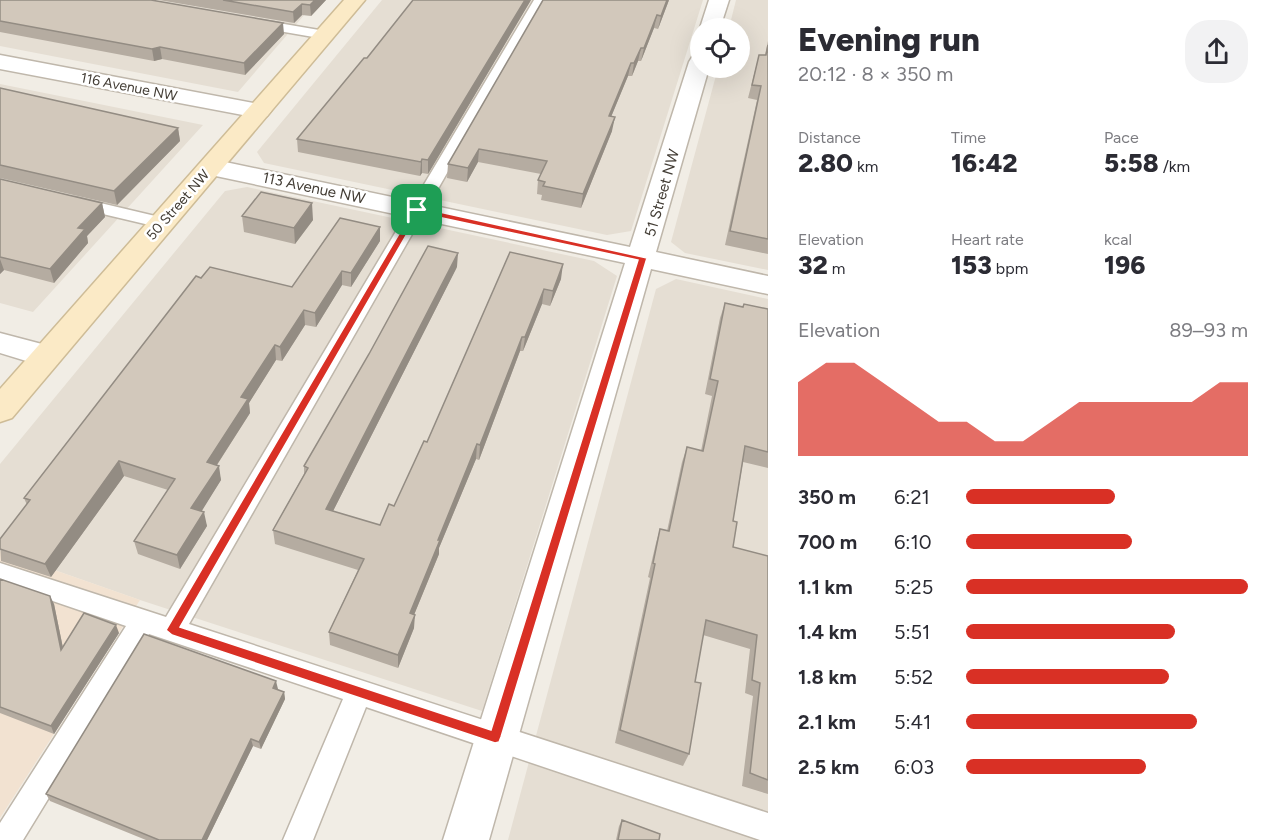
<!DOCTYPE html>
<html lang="en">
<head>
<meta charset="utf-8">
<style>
	:root { --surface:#fff; --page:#f2f2f3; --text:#2b2b33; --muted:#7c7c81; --accent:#d93025 }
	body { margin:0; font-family:Figtree,sans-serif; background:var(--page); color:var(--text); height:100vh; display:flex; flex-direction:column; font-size:22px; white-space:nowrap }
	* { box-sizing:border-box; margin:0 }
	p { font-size:20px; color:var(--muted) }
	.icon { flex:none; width:33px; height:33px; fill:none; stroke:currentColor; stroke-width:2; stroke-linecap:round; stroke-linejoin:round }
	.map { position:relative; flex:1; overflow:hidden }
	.side { display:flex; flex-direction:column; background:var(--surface); width:510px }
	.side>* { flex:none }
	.buttons { position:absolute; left:690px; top:18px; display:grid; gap:12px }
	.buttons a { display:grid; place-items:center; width:60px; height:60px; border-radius:50%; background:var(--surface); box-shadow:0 6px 24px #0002; font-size:30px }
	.pin { position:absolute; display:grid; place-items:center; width:51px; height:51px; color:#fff; margin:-26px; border-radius:12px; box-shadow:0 3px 9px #0006 }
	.round { display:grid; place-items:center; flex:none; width:63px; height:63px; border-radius:24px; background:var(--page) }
	.head { display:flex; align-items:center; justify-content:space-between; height:102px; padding:0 30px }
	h1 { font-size:33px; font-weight:800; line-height:45px }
	.figures { display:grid; grid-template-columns:repeat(3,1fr); gap:9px; height:102px; padding:6px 30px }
	.figures div { display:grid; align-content:center }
	.figures b { font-size:26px; font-weight:800 }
	.figures small { font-size:16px; font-weight:400 }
	.figures p { font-size:16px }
	.chart { height:168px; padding:12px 30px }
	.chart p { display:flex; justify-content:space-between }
	.chart svg { width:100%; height:108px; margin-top:6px; fill:var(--accent); opacity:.7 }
	ul { padding:0 30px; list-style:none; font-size:20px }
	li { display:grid; grid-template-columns:96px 72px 1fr; align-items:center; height:45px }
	li i { height:15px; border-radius:8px; background:var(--accent) }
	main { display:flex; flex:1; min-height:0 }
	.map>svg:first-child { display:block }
	.residential { fill:#e5ded3 }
	.commercial { fill:#f2e2d1 }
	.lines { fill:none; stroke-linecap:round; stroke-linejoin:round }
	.service-casing { stroke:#bfb7ab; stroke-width:3 }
	.minor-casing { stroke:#bfb7ab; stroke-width:3 }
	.secondary-casing { stroke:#cebc97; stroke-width:3 }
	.service { fill:#fff; fill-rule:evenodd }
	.minor { fill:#fff; fill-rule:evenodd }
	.secondary { fill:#fbeac6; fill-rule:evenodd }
	.wall { fill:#b5aca1 }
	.shaded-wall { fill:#938c83 }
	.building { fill:#d2c8bb; stroke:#938c83; stroke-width:1.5 }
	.route { fill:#d93025; stroke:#fff; stroke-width:1.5; fill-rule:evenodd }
	.labels { text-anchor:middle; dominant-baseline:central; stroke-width:5; stroke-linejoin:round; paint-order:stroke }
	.far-street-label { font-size:14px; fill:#433d35; stroke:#fff }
	.street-label { font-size:15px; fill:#433d35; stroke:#fff }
</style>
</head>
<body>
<main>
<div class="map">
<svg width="768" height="840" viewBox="0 0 768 840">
	<rect width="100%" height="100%" fill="#f1ede5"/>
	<path class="residential" d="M0,0H317L238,92L0,46Z
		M382,0H703L631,231L607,235L264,163L257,152Z
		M736,0H768V270L685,253L671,242L718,68H740V28H729Z
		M0,84L203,125L33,312L0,303Z
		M247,187L594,261L617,276L482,711L140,600L0,551V464L225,191Z
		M676,279L768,299V840H508L656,289Z"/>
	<path class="commercial" d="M0,551L140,600L0,818Z"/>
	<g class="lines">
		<g class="service-casing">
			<path id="service" d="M534,0H546L189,624L768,813V840H760L366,707L313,840H283L343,699L149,634L23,840H0V823L126,626L0,583V563L166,617Z
				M255,19L325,31L332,35L325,39L250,26L248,23L250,20Z
				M75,197L168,219L171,223L168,227L162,228L69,206L67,202L69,198Z"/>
		</g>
		<g class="minor-casing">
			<path id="minor" d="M709,0H729L720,28H700Z
				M0,55L259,104L267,106L271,111L267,116L259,118L0,69Z
				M700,55V68H709L656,252L768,276V294L651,269L489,840H443L625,263L211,175L202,172L198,167L202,162L211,159L630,247L689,62L692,57Z
				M0,333L57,348L61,356L57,364L46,367L0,353Z"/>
		</g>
		<g class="secondary-casing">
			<path id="secondary" d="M344,0H365L12,418L0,422V389Z"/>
		</g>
		<use href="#service" class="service"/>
		<use href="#minor" class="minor"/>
		<use href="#secondary" class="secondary"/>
	</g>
	<path class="wall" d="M0,0L284,34L245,75L162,59L154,61L0,32Z
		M159,0H326L311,16L302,15L294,23Z
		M531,0L428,174L422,173L420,176L298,152L297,139L367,58Z
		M669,0L658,29L654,28L641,61H638L632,76H628L611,117L612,131L581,208L541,200L542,195L537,194L538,180L541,174L478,162L467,182L447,178L448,164Z
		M768,41V254L725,245L757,100L748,98L759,55H765Z
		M0,88L178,128L180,141L117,205L0,178Z
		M0,179L102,203L105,217L87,236L88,243L54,283L4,270L0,274Z
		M242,216L313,220L295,244L244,232Z
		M380,227V241L351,287L342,285L316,327L305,325L282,361L276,360L249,403L250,413L217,465L221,480L201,511L207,526L180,569L138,554L134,541L168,490L124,476L51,577L1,561L0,539L27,505L24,498L201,278L292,287Z
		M510,252L561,279L550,306L542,304L523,351H520L479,460L476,459L439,548V554L414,615V628L398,668L330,645L329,632L358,570L275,544L273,530L304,474V466L457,267L333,511L380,525L394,506L427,442Z
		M725,303L743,307L744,304L768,309V468L743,462L733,521V547L768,556V794L742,786L753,696L745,693L750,649L703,635L695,682L689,754L683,766L615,743L650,578L648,577L656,543L660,529L667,531L682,462L687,447L701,451L712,396L705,394L720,318Z
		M0,579L54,604L63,648L119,633L54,734L0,713Z
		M278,689L277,690L284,692L285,699L261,749L253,746L207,840H146L50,801L46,794Z
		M622,820L659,840H616L619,826Z"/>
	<path class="shaded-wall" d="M315,0H326L311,16L310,5Z
		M525,0H531L428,174V160Z
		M667,0H669L658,29L661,16Z
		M302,4V15L294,23L293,12Z
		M657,15L654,28L641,61L644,48Z
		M283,23L284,34L245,75L244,63Z
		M160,47L162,59L154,61L152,49Z
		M641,48L638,61L632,76L634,63Z
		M631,63L628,76L606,129L609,116Z
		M615,117L612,131L581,208L583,194Z
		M178,128L180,141L117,205L114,191Z
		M479,149L478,162L467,182L468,168Z
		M422,159V173L420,176L421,162Z
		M102,203L105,217L87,236L88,243L54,283L50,269L78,228Z
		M312,203L313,220L295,244L294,228Z
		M380,227V241L351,287V273Z
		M458,253L457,267L327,523L326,509Z
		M0,259L4,270L0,274Z
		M563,264L561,279L550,306L553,291Z
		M342,271V285L316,327L315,313Z
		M544,289L542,304L523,351L525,337Z
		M304,310L305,325L282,361L280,347Z
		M522,337L520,351L479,460L480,445Z
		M275,345L276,360L249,403L250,413L209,477L207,462L241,397Z
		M477,444L476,459L439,548V554L409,627L410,613L438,540Z
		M119,461L124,476L51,577L45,564Z
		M219,466L221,480L195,522L191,508Z
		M204,512L207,526L180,569L177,555Z
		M50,596L54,604L65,658L61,650Z
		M415,615L414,628L398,668V655Z
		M116,625L119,633L54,734L51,726Z
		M276,681L278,689L274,696L273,688Z
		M284,692L285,699L261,749L259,742Z
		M251,739L253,746L207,840H202Z"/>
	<path class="building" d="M0,0H151L283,23L244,63L160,47L152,49L0,21Z
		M223,0H315L310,5L302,4L293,12Z
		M413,0H525L428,160L422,159L421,162L297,139L364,58H367Z
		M543,0H667L661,16L657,15L644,48H641L634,63H631L609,116L615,117L583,194L543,186L545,182L538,180L547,161L479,149L468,168L448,164Z
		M768,45V239L730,231L761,86L752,85L759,55H766Z
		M0,88L178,128L114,191L0,165Z
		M0,179L102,203L78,228L85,229L50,269L0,257Z
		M261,192L312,203L294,228L242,216Z
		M340,218L380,227L351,273L342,271L315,313L304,310L280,347L275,345L241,397L248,399L207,462L219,466L191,508L204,512L177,555L134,541L175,479L119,461L45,564L0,549V539L30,500L24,498L196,276L201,278L210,267L292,287Z
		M428,246L458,253L326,509L380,525L389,504L394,506L424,441L427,442L510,252L563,264L553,291L544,289L525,337H522L480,445L477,444L438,540H440L410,613L415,615L398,655L329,632L364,559L273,530L308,468L304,466L369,354Z
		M725,303L743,307L744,304L768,309V452L745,446L733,521L737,522L733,547L768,556V780L750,773L760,683L752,680L757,635L706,620L695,682L701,683L689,754L620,730L655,564L653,563L660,529L669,531L687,447L703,451L718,381L710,379Z
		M0,579L50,596L61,650L84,613L116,625L51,726L0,707Z
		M144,634L276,681L273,688L284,692L259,742L251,739L202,840H159L46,794Z
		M622,820L660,834L659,840H618Z"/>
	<path class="route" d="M417,207L647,258L501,737L499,742L495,743L172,635L166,630L413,210ZM419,213L638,260L491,730L180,627Z"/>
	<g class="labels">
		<g class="far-street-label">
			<text transform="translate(129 87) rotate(11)">116 Avenue NW</text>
			<text transform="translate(178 205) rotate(-49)">50 Street NW</text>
		</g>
		<g class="street-label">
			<text transform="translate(314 188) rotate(12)">113 Avenue NW</text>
			<text transform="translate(662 193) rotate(-74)">51 Street NW</text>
		</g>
	</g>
</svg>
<div class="buttons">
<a><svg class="icon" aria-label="locate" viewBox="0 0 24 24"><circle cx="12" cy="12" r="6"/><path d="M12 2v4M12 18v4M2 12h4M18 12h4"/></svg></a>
</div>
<div class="pin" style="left:417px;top:210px;background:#1e9e55"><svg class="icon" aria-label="arrive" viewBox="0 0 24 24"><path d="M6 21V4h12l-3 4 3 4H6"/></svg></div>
</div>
<section class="side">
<div class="head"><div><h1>Evening run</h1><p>20:12 · 8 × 350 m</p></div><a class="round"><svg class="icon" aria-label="share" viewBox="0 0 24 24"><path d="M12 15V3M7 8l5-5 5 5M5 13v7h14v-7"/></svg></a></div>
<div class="figures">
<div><p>Distance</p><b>2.80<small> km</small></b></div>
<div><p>Time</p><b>16:42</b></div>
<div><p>Pace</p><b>5:58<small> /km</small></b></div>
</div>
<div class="figures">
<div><p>Elevation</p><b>32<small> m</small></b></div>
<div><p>Heart rate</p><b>153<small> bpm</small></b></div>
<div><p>kcal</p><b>196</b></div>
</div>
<div class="chart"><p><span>Elevation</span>89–93 m</p>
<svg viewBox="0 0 160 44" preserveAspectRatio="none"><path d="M0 44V14L10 6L20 6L30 14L40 22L50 30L60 30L70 38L80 38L90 30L100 22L110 22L120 22L130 22L140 22L150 14L160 14V44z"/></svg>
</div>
<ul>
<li><b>350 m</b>6:21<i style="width:53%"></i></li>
<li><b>700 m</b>6:10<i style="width:59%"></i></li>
<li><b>1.1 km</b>5:25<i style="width:100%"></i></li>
<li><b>1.4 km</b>5:51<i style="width:74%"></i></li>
<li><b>1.8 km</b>5:52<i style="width:72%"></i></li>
<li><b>2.1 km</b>5:41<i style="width:82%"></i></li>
<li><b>2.5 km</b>6:03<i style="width:64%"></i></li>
</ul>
</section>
</main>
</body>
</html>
